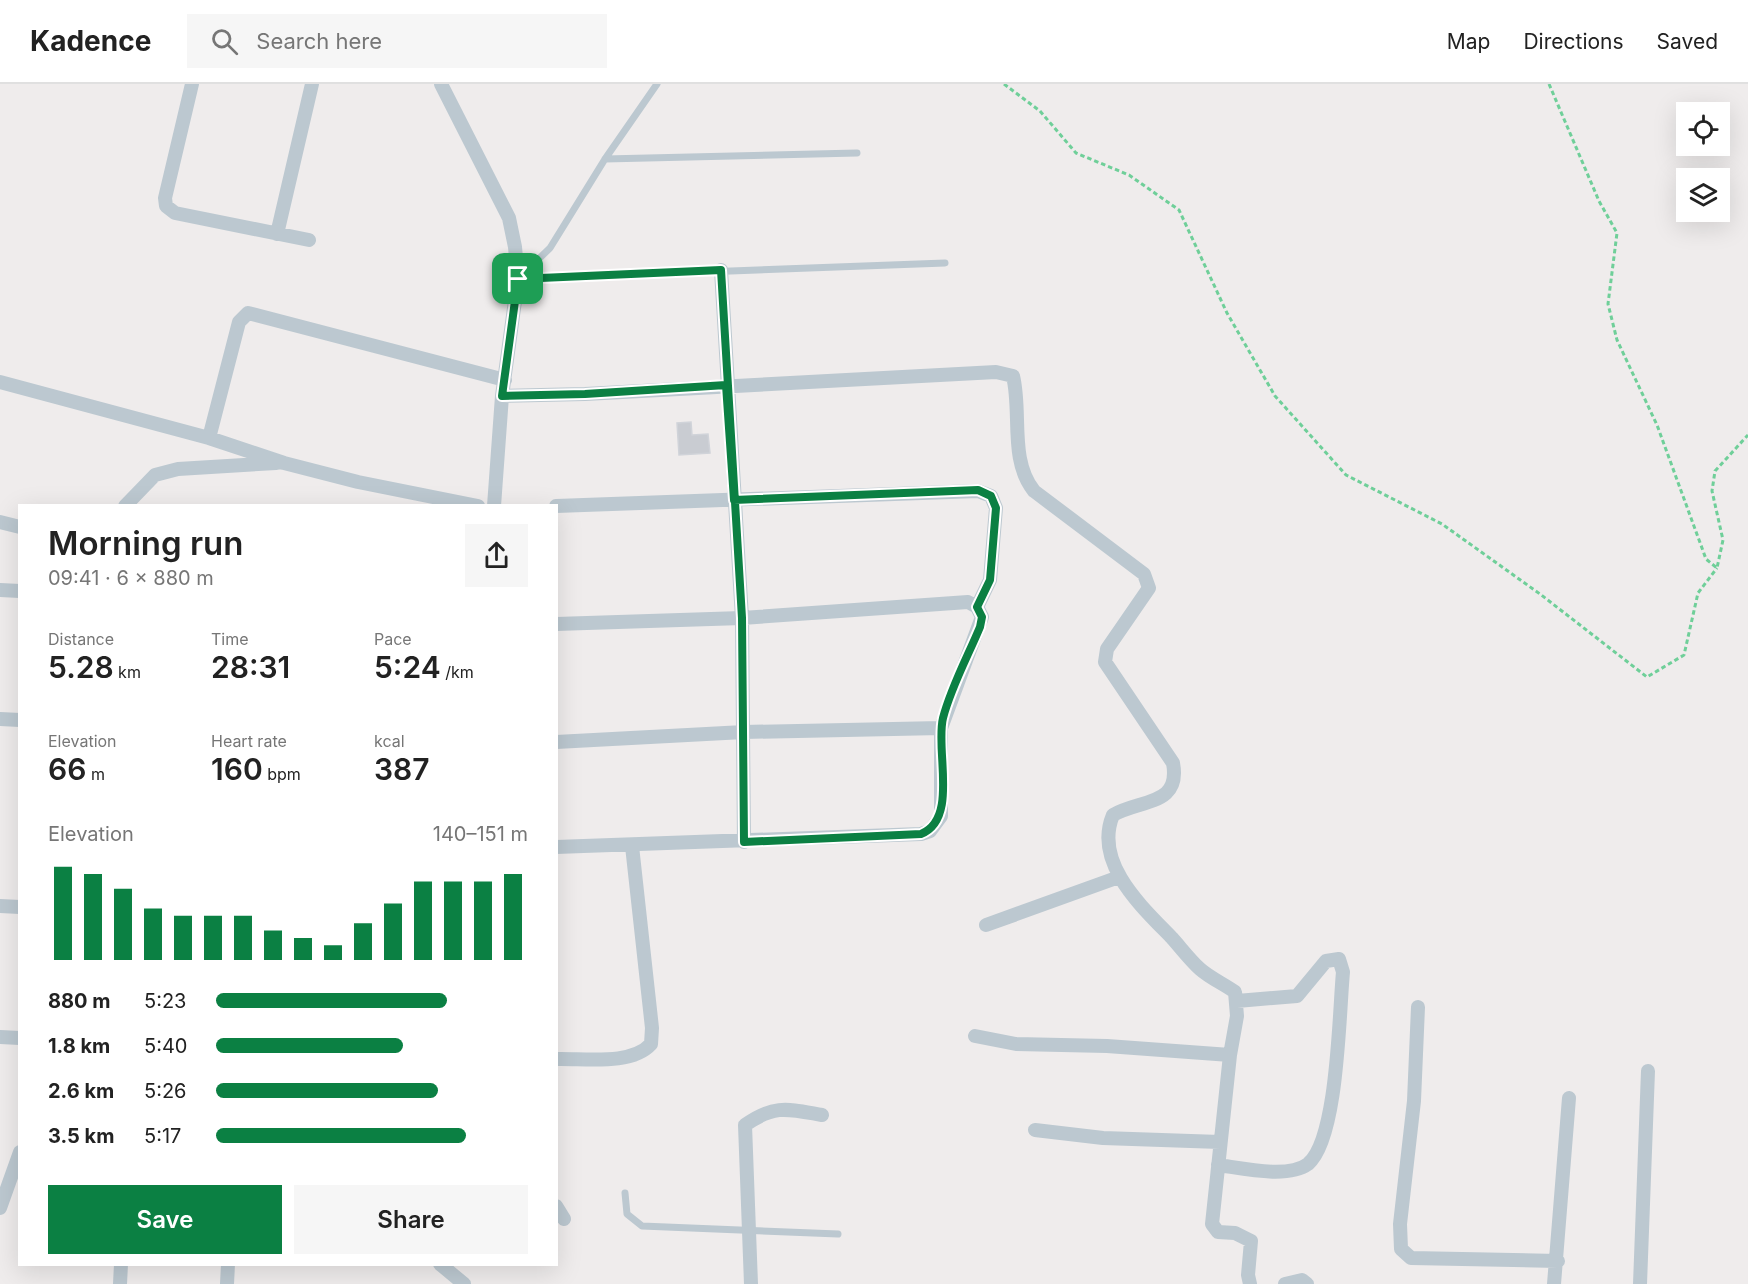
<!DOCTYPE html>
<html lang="en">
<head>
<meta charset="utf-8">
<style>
	:root { --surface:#fff; --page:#f6f6f6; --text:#222; --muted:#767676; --line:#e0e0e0; --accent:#0b8043 }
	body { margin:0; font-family:Inter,sans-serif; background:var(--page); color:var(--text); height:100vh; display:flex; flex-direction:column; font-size:22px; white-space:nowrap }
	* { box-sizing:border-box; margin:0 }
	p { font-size:20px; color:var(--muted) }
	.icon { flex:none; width:33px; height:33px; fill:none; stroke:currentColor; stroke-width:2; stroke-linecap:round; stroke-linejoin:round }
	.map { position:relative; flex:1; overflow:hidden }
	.side { position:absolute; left:18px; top:420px; width:540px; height:762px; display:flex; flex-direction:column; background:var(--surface); border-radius:0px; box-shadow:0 6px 24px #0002 }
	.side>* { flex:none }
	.tools { position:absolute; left:1676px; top:18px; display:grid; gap:12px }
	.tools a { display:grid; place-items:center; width:54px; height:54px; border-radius:0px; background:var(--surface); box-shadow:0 6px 24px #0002; font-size:30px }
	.pin { position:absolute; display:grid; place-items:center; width:51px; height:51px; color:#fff; margin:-26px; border-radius:12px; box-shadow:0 3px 9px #0006 }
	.round { display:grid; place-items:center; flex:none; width:63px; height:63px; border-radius:0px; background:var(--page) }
	.overview { display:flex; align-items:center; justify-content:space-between; height:102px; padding:0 30px }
	h1 { font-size:33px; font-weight:600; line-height:45px }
	.figures { display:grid; grid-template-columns:repeat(3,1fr); gap:9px; height:102px; padding:6px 30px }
	.figures div { display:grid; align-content:center }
	.figures b { font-size:30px; font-weight:600 }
	.figures small { font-size:16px; font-weight:400 }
	.figures p { font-size:16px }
	.chart { height:168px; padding:12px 30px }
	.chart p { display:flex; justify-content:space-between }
	.chart svg { width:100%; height:108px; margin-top:6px; stroke:var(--accent); stroke-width:6 }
	.cta { display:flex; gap:12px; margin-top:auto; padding:12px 30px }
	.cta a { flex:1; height:69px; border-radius:0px; background:var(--accent); color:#fff; font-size:24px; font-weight:600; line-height:69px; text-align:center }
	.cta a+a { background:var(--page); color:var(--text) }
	ul { padding:0 30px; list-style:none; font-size:20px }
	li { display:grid; grid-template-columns:96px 72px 1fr; align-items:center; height:45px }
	li i { height:15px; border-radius:8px; background:var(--accent) }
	header { display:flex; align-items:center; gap:36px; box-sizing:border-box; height:84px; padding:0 30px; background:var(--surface); border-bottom:2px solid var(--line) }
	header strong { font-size:28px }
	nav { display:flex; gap:33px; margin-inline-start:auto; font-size:21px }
	.search { width:420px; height:54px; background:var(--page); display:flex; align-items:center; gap:15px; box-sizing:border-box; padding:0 21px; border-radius:0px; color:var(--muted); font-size:22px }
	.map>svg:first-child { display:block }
	.building { fill:#c9ccd2; stroke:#d0d3d9; stroke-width:1.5 }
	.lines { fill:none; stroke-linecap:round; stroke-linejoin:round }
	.path { stroke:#6fcf99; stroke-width:3; stroke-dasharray:4.5 3; stroke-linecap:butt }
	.service { stroke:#bcc8d0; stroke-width:7 }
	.minor { stroke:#bcc8d0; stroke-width:14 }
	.route-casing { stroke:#fff; stroke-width:12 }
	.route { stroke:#0b8043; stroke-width:8 }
</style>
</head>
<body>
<header>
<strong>Kadence</strong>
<div class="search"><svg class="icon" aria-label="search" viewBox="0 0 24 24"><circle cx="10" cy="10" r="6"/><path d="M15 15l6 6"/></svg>Search here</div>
<nav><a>Map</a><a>Directions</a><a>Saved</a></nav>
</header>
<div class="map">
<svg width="1748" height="1200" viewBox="0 0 1748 1200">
	<rect width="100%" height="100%" fill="#efecec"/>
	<path class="building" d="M691,338L692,351L708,350L710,369L679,371L677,339Z"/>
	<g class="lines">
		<path class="path" d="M1004,0L1040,27L1076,69L1129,91L1179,126L1227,229L1275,312L1346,391L1442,440L1540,510L1647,593L1684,571L1698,509L1717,484
			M1549,0L1599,117L1617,149L1608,220L1617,256L1657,341L1706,475L1717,484L1723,456L1712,407L1715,387L1748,351"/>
		<path class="service" d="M657,0L605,75L550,164L518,195L945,179
			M605,75L857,69
			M625,1109L627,1130L642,1142L838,1150"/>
		<path class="minor" d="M192,0L165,114L166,122L175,129L309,156
			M441,0L509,134L515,163L518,195L502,312L494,422
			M277,150L312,0
			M721,186L742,534L744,758
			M0,298L209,354L284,379L358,398L478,422
			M502,312L585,310L996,288L1013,292C1022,329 1009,376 1034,407L1144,490L1149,504L1107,565L1105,578L1173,679C1181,722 1141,715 1113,731C1093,779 1142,823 1172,854C1181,864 1190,876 1200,885C1210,894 1224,900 1235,908L1237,932L1230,971L1212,1140L1218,1148L1235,1149L1251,1157L1248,1191L1250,1200
			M209,354L239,238L248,229L505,296
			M125,422L155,391L178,385L276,379
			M556,422L978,407L991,412L996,424L990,496L977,523
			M0,438L20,443
			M0,506L20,507
			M556,540L742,534L968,518L977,523L982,533L941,644L744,648L556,658
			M0,635L20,636
			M556,763L921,750L930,747L941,732V644
			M0,822L20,823
			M986,841L1119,793
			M1418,923L1414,1017L1400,1140L1401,1165L1411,1174L1558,1177
			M975,952L1016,960L1107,962L1230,971
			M0,953L20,954
			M556,975C584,974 631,982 651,960L652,944L632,762
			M1035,1046L1103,1054L1220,1058
			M1218,1081C1241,1084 1288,1095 1308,1080C1338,1055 1339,929 1343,888L1339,875L1326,877L1297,912L1237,917
			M556,1122L564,1135
			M0,1124L20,1068
			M440,1180L464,1200
			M120,1200L121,1180
			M227,1200L228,1180
			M751,1200L745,1041C775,1020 788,1025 822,1031
			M1285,1200L1302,1196L1307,1200
			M1554,1200L1569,1014
			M1640,1200L1648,987"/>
	</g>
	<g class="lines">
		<g class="route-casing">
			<path id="route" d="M518,195L721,186L742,534L744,758L921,750C959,735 935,666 943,634C951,603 968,572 980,543L982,533L977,523L990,496L996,424L991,412L978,406L734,416L726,301L585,310L502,312L518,195"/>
		</g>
		<use href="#route" class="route"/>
	</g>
</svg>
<div class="tools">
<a><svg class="icon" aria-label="locate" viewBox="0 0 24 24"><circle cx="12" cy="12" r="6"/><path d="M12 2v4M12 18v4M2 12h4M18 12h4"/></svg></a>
<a><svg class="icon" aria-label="layers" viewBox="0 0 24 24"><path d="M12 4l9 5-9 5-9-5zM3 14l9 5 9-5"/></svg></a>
</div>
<div class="pin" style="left:518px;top:195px;background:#1e9e55"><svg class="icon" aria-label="arrive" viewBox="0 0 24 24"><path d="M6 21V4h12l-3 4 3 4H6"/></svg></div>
<section class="side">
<div class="overview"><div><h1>Morning run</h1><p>09:41 · 6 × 880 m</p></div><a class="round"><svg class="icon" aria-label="share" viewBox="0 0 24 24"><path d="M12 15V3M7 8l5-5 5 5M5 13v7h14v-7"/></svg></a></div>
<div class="figures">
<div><p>Distance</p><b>5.28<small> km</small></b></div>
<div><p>Time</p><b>28:31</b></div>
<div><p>Pace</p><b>5:24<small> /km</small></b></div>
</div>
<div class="figures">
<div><p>Elevation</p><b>66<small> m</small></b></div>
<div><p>Heart rate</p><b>160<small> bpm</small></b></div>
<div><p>kcal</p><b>387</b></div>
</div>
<div class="chart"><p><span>Elevation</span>140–151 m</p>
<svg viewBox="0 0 160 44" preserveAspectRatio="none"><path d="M5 44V6M15 44V9M25 44V15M35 44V23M45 44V26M55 44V26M65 44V26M75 44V32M85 44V35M95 44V38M105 44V29M115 44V21M125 44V12M135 44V12M145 44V12M155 44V9"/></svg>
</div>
<ul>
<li><b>880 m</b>5:23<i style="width:74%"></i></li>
<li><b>1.8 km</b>5:40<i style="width:60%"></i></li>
<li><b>2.6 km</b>5:26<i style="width:71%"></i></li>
<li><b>3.5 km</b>5:17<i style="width:80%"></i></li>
</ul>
<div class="cta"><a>Save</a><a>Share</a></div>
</section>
</div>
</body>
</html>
